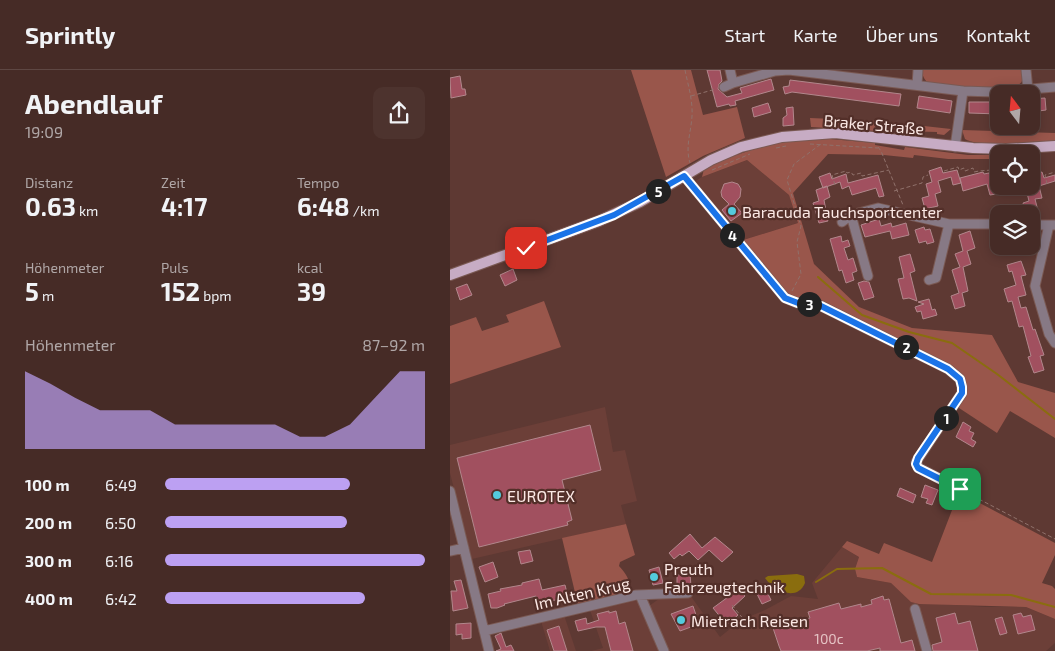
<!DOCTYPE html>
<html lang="de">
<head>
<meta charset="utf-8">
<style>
	:root { --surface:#462b26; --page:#4d332e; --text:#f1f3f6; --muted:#b0a7a7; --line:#5e4743; --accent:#bca0f2 }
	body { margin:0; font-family:"Exo 2",sans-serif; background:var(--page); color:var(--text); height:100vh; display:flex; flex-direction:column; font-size:19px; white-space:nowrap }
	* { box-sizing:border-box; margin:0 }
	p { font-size:16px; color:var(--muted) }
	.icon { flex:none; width:28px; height:28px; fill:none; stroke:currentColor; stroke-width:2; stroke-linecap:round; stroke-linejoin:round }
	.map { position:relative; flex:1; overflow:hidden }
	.panel { display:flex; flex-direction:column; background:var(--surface); width:450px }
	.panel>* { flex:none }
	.needle { width:32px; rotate:344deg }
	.buttons { position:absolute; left:540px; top:15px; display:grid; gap:10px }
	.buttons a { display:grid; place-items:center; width:50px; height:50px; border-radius:10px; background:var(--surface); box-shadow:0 2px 12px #0003,0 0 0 1px var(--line); font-size:25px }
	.pin { position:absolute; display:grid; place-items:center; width:42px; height:42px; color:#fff; margin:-21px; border-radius:10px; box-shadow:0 2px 8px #0006 }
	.km { position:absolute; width:25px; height:25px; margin:-12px; border-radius:50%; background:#222; color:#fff; font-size:14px; line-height:25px; text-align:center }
	.round { display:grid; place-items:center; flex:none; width:52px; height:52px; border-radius:10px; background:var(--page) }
	.head { display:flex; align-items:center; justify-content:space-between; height:85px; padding:0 25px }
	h1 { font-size:28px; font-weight:700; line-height:38px }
	.stats { display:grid; grid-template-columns:repeat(3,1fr); gap:8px; height:85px; padding:5px 25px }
	.stats div { display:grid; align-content:center }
	.stats b { font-size:25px; font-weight:700 }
	.stats small { font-size:14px; font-weight:400 }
	.stats p { font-size:14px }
	.chart { height:140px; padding:10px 25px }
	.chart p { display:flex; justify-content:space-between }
	.chart svg { width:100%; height:90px; margin-top:5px; fill:var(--accent); opacity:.7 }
	ul { padding:0 25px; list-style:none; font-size:16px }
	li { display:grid; grid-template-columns:80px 60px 1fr; align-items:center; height:38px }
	li i { height:12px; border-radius:6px; background:var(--accent) }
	header { display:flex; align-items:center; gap:30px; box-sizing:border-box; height:70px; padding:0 25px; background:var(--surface); border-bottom:1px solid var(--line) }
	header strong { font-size:24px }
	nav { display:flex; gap:28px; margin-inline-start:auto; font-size:18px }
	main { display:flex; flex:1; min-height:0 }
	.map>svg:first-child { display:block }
	.built { fill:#6c3f38 }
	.green { fill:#99564b }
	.water { fill:#8a6d0e }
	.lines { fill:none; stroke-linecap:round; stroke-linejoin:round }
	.stream { stroke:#8a6d0e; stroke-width:2 }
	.building { fill:#a1505f; stroke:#b2878c }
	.minor-casing { stroke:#7a5953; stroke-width:11 }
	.major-casing { stroke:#7a5953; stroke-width:12 }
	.path { stroke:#90716b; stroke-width:1; stroke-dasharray:4 2.5; stroke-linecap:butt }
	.minor { stroke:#877985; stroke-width:9 }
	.major { stroke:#c7acc4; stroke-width:10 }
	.route-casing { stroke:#fff; stroke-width:10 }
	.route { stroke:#1a73e8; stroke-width:6 }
	.poi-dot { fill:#54cadd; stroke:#532f29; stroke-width:2 }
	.labels { text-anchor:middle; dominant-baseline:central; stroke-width:4.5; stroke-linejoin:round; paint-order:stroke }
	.number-label { font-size:14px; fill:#e5c3c4 }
	.street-label { font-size:16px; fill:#fce9e5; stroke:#532f29 }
	.poi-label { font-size:16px; fill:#fce9e5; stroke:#532f29; text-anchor:start }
</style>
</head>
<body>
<header>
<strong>Sprintly</strong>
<nav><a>Start</a><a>Karte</a><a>Über uns</a><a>Kontakt</a></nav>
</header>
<main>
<section class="panel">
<div class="head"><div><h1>Abendlauf</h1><p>19:09</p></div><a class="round"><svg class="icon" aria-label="share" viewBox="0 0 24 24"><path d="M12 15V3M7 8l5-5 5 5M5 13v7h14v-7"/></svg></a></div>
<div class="stats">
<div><p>Distanz</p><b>0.63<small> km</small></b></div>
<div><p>Zeit</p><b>4:17</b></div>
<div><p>Tempo</p><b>6:48<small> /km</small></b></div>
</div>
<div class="stats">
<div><p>Höhenmeter</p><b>5<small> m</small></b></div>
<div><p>Puls</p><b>152<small> bpm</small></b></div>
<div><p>kcal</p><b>39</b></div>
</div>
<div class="chart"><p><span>Höhenmeter</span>87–92 m</p>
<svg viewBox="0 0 160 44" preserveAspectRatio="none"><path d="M0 44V6L10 12L20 19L30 25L40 25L50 25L60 32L70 32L80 32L90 32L100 32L110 38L120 38L130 32L140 19L150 6L160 6V44z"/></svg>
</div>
<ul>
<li><b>100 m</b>6:49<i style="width:71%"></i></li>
<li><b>200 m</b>6:50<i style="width:70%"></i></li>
<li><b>300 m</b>6:16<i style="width:100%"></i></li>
<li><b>400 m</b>6:42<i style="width:77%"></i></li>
</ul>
</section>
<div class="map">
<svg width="605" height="581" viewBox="0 0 605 581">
	<rect width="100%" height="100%" fill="#5e3933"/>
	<path class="built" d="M297,90L339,125L348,153L290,171L242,113L252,107Z
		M155,337L163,382L175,380L187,431L171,435L176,454L22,489L0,403V375Z
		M392,477L409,487L405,499L407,507L441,513L462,532L536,537H576L605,549V573L596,581H218L199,536L213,526L240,525L270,567L291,550L315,540L341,526L368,529L362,513Z
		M182,530L189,532L211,581H141L153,578L140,540Z
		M114,545L126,581H100L91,551Z"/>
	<path class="green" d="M181,0H241L253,45L287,37L295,68L253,86L216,107Z
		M471,0H572C573,8 574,13 566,16C544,17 499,21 479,13C474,11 473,5 471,0Z
		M360,48L429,51L501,59L494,65L487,64V62L454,61L428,58L427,61L361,57Z
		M512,60L605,63V71C587,72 528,78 515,69Z
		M369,68L425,73V75L454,80L455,77L518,85H549V89H498L464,85L463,88L434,85L378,84L343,123L364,194L409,237L462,258L542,265L568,312L605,323V368L560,341L547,363L506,336L511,308L372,234L341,229L290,171L348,153L339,125L297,90L252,107L254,99C293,80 326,71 369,68Z
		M94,231L111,277L0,314V256L26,247L32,261L59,252L56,245Z
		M509,422L605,473V485L592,513L602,516L605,519V549L576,537L469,534L461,532L441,513L407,507L405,499L409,487L392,477L397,471L429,484L434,473L482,492Z
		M176,454L185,485L170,492L169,496C176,503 182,513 180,523L128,535L112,468Z"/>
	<path class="water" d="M347,504L354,506L355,513C347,532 324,521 315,508L318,506Z"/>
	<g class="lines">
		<path class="stream" d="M368,207L412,245L459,262L502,273L547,304L605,349
			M366,512L387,499L432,498L481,524L561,525L605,537"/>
	</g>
	<path class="building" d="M257,0H270L272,11L269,14L268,19L277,27L292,23L290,18L321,9L324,20L285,31L286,35L280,36L279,34L267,37Z
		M10,6L12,19H15L16,25L1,28L0,8Z
		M340,10L451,24L449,36L342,22L335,24L333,17L339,16Z
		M469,26L502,31L500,43L467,38Z
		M595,28L596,40L581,42V29Z
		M519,32H549V44L519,43Z
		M318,33L321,42L304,47L302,38Z
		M343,37L344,55L333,56V48L337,45L336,38Z
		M491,97L493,103L507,100L511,113L503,115L501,107L488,111L491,122L485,124L488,136L475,139L472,128L479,126L476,114L482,112L479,101Z
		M533,102L534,104L539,103L546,124L540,125L537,114L513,121L510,108Z
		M592,102L594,108L605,105V111L589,116L592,128L585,129L588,141L576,144L573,133L579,131L576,119L583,117L581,105Z
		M380,103L382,109L396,104L398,113L428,105L434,126L429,127L426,118L402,125L399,116L392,119L390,112L373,118L369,107Z
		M282,112L288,114L291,119L290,127L284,134L292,143L281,151L272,140L279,134L272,127L271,122L274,114Z
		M377,116L380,127L374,130L378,151L369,153L363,133L369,131L366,120Z
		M429,149L431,156L441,153L442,157L456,153L459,165L442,169L440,161L415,167L411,155Z
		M474,157L475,160L480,159L484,172L477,174L476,171L469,173L465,160Z
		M520,161L525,178L517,181L521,194L513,197L518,221L512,223L515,236L505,239L501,226L509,223L502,200L510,197L505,184L513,181L509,165Z
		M391,166L392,172L398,170L400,176L394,178L398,190L403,188L407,201L402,203L404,210L396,213L392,200L389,201L380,169Z
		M565,176H588L587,179L568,185Z
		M460,184L465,201L460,203L467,231L459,228L453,229L448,209L454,208L449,187Z
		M571,191L576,205L571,206L576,225L568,227L571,238L576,237L583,260L585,259L594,285L590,286L594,300L584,303L578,287L581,286L573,256L569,257L562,231L558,232L554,219L566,215L562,201L559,202L557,195Z
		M63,199L67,210L55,216L50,205Z
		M414,211L419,212L424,227L414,230L408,213Z
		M17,214L22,225L10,230L6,218Z
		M479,229L482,240L485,239L487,245L473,249L471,241L467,242L465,237L474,234L468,232Z
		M513,352L521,357L519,361L524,363L521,369L526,372L523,377L506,367Z
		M140,355L151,400L112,410L122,450L117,452L118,455L29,477L7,388Z
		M475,415L488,420L482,435L476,433L478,429L471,427Z
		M450,418L466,425L463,433L447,426Z
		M240,464L252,478L265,467L283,482L272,492L259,480L248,490L239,481L232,486L230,484L224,489L219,483Z
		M80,480L83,491L71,494L68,482Z
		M43,492L48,507L35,512L29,497Z
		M209,497L213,513L203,515L199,500Z
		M240,504L241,516L227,517V505Z
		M89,509L92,520L115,515L118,527L88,534L86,526L54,534L55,535L47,538H41L38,524L51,521L50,519L72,515V513Z
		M11,510L18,538L3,541L1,521H7L4,511Z
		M315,518L321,530L312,534L306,522Z
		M289,519L295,526L282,538L288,545L277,555L263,538Z
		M433,526L434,530L439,529L451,573L462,570L465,581H430V578L417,581H331L329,576L323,558L326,557L360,548L358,542L389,533L391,539L411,534V537L422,534L421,530Z
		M243,536L249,554L230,561L221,544Z
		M159,541V543L166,541L169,554L175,552L183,581H161L155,557H146L128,561L125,551L136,548L137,554L149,550L147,544Z
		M505,543L508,554L520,551L528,581H483L482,575L492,572L486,548Z
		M571,543L573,547L581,545L585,560L568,564L563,545Z
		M552,547L557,563L550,565L545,549Z
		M21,553V568L12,569V564L6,565V554Z
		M109,556L117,581H104L97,560Z
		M51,563L56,577L61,575L64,581H46L51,579L45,566Z"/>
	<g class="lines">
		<g class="minor-casing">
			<path id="minor" d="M280,0L283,13L325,1L339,0L513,21L543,22L605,17
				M576,0L578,20
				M467,15L468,0
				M274,17L283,13
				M505,77L513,21
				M234,106L335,228L347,233L371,236L498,299L510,309L512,317V323L466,392L469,398L498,413
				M401,145L418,206
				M392,152L401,145L428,138L499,154H549
				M581,155H605
				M599,155L585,216L599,264L605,273
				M479,210L486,208L499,154
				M0,421L39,581
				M0,481L14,478
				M190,525L214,581
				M465,539L477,581
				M34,561L186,525L238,523"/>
		</g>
		<g class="major-casing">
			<path id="major" d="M0,205L149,151L190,132L261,90L291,77L332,67L385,63L523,78L556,79L605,76"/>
		</g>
		<path class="path" d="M235,0C238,15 243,31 242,46C241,63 235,77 240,93
			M241,26L266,19
			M360,74L428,78
			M428,77L431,81L453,135
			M326,78L336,76
			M262,100L300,84
			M494,101L508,97L509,100L514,98L515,101L523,98L524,102C532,100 539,101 547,99
			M597,114L595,105L605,102
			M385,115L382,105L396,101L397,103L401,102L403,105L411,103L412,106L439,100
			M444,121L472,113L473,107L478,105
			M342,221L351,204L347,172L351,156L337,110L344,94L371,74
			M506,417L605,469
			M282,535L299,556"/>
		<use href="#minor" class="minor"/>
		<use href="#major" class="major"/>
	</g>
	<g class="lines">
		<g class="route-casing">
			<path id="route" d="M76,178L164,145L234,106L335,228L348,233L371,236L498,299L510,309L512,317V323L468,388L466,394L468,398L510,419"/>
		</g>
		<use href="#route" class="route"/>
	</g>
	<g class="poi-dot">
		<circle cx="282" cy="141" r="5"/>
		<circle cx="47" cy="425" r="5"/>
		<circle cx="204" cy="507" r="5"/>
		<circle cx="231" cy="550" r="5"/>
	</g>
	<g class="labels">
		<g class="number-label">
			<text x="379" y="568">100c</text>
		</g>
		<g class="street-label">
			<text transform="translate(424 54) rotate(5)">Braker Straße</text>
			<text transform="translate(132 523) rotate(-13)">Im Alten Krug</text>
		</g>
		<g class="poi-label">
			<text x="292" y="141">Baracuda Tauchsportcenter</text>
			<text x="57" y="425">EUROTEX</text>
			<text x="214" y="498">Preuth<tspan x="214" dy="18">Fahrzeugtechnik</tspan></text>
			<text x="241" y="550">Mietrach Reisen</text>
		</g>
	</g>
</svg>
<div class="buttons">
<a><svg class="needle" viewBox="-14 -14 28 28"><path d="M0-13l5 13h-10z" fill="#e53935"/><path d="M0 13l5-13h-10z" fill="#b0a7a7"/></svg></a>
<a><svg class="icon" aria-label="locate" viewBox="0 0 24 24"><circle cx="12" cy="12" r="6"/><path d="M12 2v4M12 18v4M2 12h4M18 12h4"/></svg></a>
<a><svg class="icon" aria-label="layers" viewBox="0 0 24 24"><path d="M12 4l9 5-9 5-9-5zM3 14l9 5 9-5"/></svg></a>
</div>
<div class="pin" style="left:510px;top:419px;background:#1e9e55"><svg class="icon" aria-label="arrive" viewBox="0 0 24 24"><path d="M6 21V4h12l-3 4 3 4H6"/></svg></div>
<div class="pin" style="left:76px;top:178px;background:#d93025"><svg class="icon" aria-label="check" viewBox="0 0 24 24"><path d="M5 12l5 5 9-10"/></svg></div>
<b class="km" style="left:496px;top:348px">1</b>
<b class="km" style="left:456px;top:277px">2</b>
<b class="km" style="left:359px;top:234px">3</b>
<b class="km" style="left:282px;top:165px">4</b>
<b class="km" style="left:208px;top:121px">5</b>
</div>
</main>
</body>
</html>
